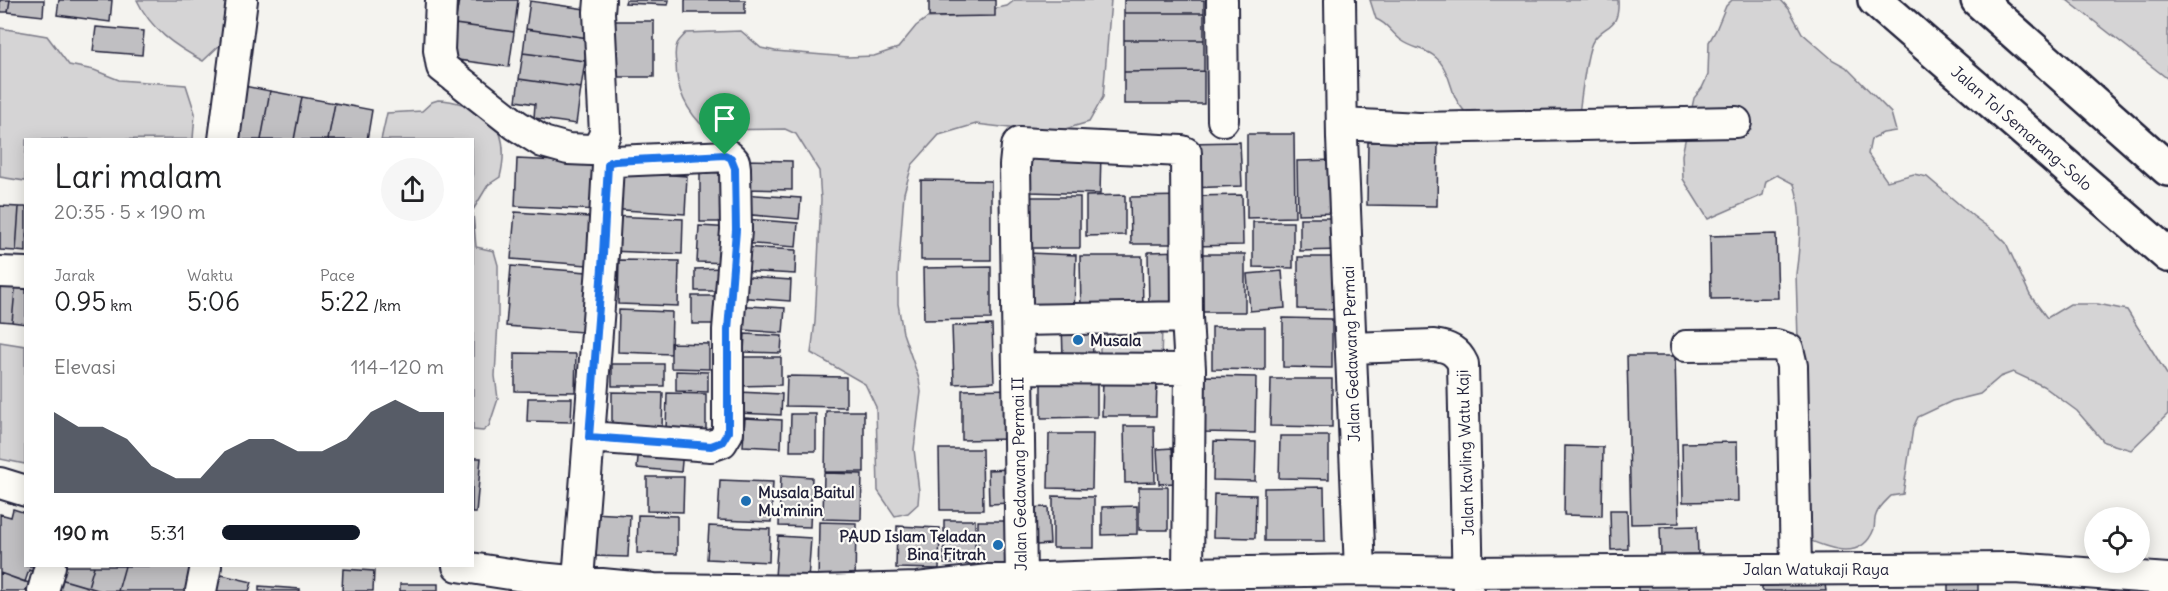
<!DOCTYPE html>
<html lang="id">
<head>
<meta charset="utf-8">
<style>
	:root { --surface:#fff; --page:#f6f6f6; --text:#202124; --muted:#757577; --accent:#111827 }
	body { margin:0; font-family:Delius,sans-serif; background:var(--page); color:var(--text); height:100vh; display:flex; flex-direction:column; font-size:22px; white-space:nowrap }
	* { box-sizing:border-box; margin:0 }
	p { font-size:20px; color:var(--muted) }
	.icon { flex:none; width:33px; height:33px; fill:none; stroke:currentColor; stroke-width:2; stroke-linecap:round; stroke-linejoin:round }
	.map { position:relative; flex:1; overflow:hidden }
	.details { position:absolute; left:24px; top:138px; width:450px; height:429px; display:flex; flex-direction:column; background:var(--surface); border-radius:0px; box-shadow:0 3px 15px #0003 }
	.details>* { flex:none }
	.controls { position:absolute; left:2084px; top:507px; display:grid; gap:12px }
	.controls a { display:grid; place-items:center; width:66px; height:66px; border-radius:50%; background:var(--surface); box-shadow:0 3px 15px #0003; font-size:30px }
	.pin { position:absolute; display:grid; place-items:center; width:51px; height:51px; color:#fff; margin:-62px -26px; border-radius:50% 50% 50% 0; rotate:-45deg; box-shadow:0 0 6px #0007 }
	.pin .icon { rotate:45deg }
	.round { display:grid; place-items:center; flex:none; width:63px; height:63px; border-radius:32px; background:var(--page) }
	.summary { display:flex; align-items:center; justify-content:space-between; height:102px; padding:0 30px }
	h1 { font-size:33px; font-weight:600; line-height:45px }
	.figures { display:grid; grid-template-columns:repeat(3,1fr); gap:9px; height:102px; padding:6px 30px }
	.figures div { display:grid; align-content:center }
	.figures b { font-size:26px; font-weight:600 }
	.figures small { font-size:16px; font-weight:400 }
	.figures p { font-size:16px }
	.chart { height:168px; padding:12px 30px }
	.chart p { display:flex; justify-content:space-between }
	.chart svg { width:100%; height:108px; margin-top:6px; fill:var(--accent); opacity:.7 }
	ul { padding:0 30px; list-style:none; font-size:20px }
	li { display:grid; grid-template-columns:96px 72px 1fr; align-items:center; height:45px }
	li i { height:15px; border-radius:8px; background:var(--accent) }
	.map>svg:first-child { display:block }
	.green { fill:#d5d4d5; stroke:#7c7b88; stroke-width:1.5 }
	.building { fill:#c0bfc2; stroke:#22223b; stroke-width:1.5 }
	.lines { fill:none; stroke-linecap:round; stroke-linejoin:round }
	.minor-casing { stroke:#22223b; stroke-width:34 }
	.motorway-casing { stroke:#22223b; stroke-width:38 }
	.minor { stroke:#fdfcf7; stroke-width:30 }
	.motorway { stroke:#fdfcf7; stroke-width:33 }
	.route-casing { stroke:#fff; stroke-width:12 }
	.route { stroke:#1a73e8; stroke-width:8 }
	.poi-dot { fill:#1f6fb2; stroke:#fdfcf7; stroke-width:2 }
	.labels { text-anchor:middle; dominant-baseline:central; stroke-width:4.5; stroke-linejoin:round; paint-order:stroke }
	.street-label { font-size:16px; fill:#22223b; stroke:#fdfcf7 }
	.poi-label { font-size:16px; font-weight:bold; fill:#22223b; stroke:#fdfcf7; text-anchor:start }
</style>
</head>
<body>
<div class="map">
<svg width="2168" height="591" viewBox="0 0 2168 591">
	<rect width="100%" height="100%" fill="#f4f3ef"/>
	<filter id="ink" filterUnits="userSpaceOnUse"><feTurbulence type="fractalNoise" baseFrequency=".0167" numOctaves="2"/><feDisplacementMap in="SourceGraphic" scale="12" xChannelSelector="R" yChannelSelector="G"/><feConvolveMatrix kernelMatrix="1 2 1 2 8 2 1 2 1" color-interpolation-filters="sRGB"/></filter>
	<g filter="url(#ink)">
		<path class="green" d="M137,0H224L227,5L221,44L203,61C175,46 151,30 137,0Z
			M1015,0H1111L1103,97L1089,122L1065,129L1010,128L976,124L939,135L912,165L904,193L898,274V304L903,333L919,379L921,392L914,449L919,491L918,504L908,513L895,516L878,491L876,407L865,384L811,353L815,322L821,200L819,171L796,134L785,129L707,130C687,112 676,90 676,63C675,57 675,49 677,44C679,40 684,36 686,33L741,31L761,48L775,51L848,57L874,56L898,48L916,26L927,18L954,17L1007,6Z
			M1370,0H1618C1620,30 1605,23 1593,41C1586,51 1581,100 1579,114L1468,115C1450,96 1455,90 1445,70C1434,47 1417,52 1401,40C1391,32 1387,23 1376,19Z
			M1732,0H1781L1789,9L1802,33L1833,60L1846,67L1891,113L1896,131L1883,133L1871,139L1868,154L1887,181L1914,174L1927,177L1973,216L1996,233L2006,243L2030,295L2047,318L2070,304H2098L2127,310L2168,376V414L2131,450L2104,442L2077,411L2043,386L2013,372L2000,377L1980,394L1952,401L1918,417L1913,428L1903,494L1891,496C1886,501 1878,508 1876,515C1874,519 1875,524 1874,529C1861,563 1828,548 1804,538L1796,274C1800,246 1803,211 1794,184L1777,175L1766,181L1763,195L1708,219L1683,179L1682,155L1694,98L1702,88L1708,75L1709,42L1716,30L1726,6Z
			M2067,0H2168V79Z
			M0,28L47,36L69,65L94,70L119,80L186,85L195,113L193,139L26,140L25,181L0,177Z
			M438,100C452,100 482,108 491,118C505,134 505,157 500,177L488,185L473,210L472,140H381L387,113L422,111L432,102Z
			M473,213L476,247L494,251L498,265V321L495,376L498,399L489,426L483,431L473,430Z
			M1100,327L1162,328L1161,361L1100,360Z
			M0,342L25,346V464L0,459Z"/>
		<path class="building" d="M0,0H10L8,12H0Z
			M10,0H44L43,16L8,12Z
			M59,0H112L110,22L57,15Z
			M459,0H518L514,32L455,24Z
			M626,0H669L668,5L625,3Z
			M685,0H745V13H685Z
			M929,0H995V16L929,17Z
			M1124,0H1204V13H1124Z
			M530,1L592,10L588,38L526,29Z
			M1124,13H1204V40H1124Z
			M604,21H654V77H604Z
			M455,24L514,32L509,67L451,59Z
			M96,27L144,31L142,55L93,51Z
			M526,29L588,38L585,61L523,53Z
			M1124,40H1204V71L1124,72Z
			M523,53L585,61L581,88L519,79Z
			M1204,71V104H1124V72Z
			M519,79L581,88L576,124L534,118L535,104L516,101Z
			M239,85L270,91L261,140H229Z
			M270,91L302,97L294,140H261Z
			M302,97L335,103L328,140H294Z
			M335,103L372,110L367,140H328Z
			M1247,134H1294L1295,217L1247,218Z
			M1240,142L1242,186L1189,188L1188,143Z
			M1368,142H1438L1437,206L1367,205Z
			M1030,149L1101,151L1100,194L1029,192Z
			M517,159L601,163L599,210L515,206Z
			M700,159H728V222H700Z
			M741,160L792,161V190L740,189Z
			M1339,160L1340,213L1298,214L1297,161Z
			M610,171L687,176L685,214L608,209Z
			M921,180L991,181V260H921Z
			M741,194L801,198L799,219L740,214Z
			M1125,195V235L1086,236V196Z
			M1242,195L1243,245L1192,246L1191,196Z
			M1185,196L1186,244H1131L1130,197Z
			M1027,197H1080V248H1028Z
			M0,206L19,207L16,251L0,250Z
			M19,207H26V252L16,251Z
			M515,212L604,218L600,266L511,259Z
			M610,216L683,219L682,254L609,251Z
			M1300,218H1340V250L1300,251Z
			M743,219L798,223L796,247L741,243Z
			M1253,222H1293V268L1253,267Z
			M699,226L734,228L732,263L697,262Z
			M1776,234L1778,298L1711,299L1710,236Z
			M740,247L796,250L795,274L739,271Z
			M1183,251L1184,308L1149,309L1148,252Z
			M1028,253L1076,255L1074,315L1026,314Z
			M1190,254H1245V312H1190Z
			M1080,256H1142L1143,311L1081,312Z
			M1298,257H1346V310L1298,309Z
			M619,260L679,261L678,306L618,304Z
			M511,266L587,272L582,332L506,326Z
			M991,267V319L924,320L923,268Z
			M724,268V291H695V269Z
			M1282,271L1285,308L1250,311L1247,274Z
			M736,276L791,280L790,301L735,297Z
			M0,277L16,279L12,322L0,321Z
			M16,279H26V324L12,322Z
			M692,296H722V324H692Z
			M731,305L785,308L783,333L729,329Z
			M619,310L672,312L671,354L618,352Z
			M1283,318L1332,319V368L1283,367Z
			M1092,322L1093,357H1063L1062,323Z
			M992,325L994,382L954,384L952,326Z
			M1212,327H1265V370L1212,369Z
			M745,334L782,336L781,353L744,352Z
			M671,343L709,344V369L671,368Z
			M515,353L576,354L575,392L515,391Z
			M1627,356H1675L1679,523L1631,524Z
			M738,357H781V385L738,386Z
			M612,364H664V386H612Z
			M676,371L708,372V392L676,391Z
			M787,376L846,377V407L786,406Z
			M1202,376L1256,377L1255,433L1201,432Z
			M1103,378L1157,379L1156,416H1102Z
			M1271,379H1332V427L1270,426Z
			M1041,380H1097V417L1041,418Z
			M1012,389V439L962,440V390Z
			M612,392L663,393L662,428L612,427Z
			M738,392L782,394L781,415L738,413Z
			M667,393L706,394V430H666Z
			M528,398H572L571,422L527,421Z
			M826,411H864V472H825Z
			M791,414H816V451H790Z
			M745,418L782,420L781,448L743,446Z
			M1124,426H1154L1155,482L1125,483Z
			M1049,434H1093L1092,489L1048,488Z
			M1280,436H1329V479L1279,478Z
			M1214,441L1256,442L1255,481L1213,480Z
			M1737,442L1738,501L1683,502L1682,443Z
			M1565,446L1603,447L1602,516L1564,515Z
			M639,447L683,451L681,472L637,468Z
			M1172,448L1174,483L1159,484L1157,449Z
			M939,449H982L983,510H940Z
			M472,458H481L476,513H472Z
			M1010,469L1011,503L989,504L988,470Z
			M824,473L862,474L861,520L823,519Z
			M781,475L812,477L810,527L779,526Z
			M647,477H684L683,512L647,511Z
			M720,480L773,482L771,522L718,520Z
			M1139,487H1168V530H1139Z
			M1324,487L1325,541H1264V488Z
			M1214,494L1256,495L1255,538L1213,537Z
			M1053,496L1094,497V548H1053Z
			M1137,506V534L1102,535V507Z
			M1048,507L1050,544L1023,546L1021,508Z
			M13,509L26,513V566H39L36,573L29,570L25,582L0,573V514L11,517Z
			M1610,510H1627L1628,549L1611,550Z
			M592,513L630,515L628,557L590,556Z
			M638,515L677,516V554L637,553Z
			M944,520H975V564H944Z
			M978,521H1017L1018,570H978Z
			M819,522L856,523L855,586L818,585Z
			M709,526L770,529L769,562L707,559Z
			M897,526L940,528L939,569L896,568Z
			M1697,526L1698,554L1661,555L1660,527Z
			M778,536L811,538L808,580L775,577Z
			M61,566H94L88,587L57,578Z
			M94,566H125L118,591H101L88,587Z
			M125,566H194L187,591H118Z
			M343,569L374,571L373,591H342Z
			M209,572L252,582L249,591H204Z
			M0,573L29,583L26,591H0Z
			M57,578L101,591H54Z
			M1689,583V591H1638V585Z
			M400,584H438V591H400Z
			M1825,584L1826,591H1762V586Z
			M1948,584H1978V591H1948Z
			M259,586L300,589V591H259Z"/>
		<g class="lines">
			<g class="minor-casing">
				<path id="minor" d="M441,0L439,50L442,67L516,125L543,142L568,149L591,150L599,146L605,134L599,12L600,0
					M1222,0L1223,120
					M1340,0L1342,138L1360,570
					M1342,124L1419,128L1736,122
					M224,140L242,0
					M0,272L26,273
					M1018,320L1187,317
					M1686,346L1776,345L1788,349L1792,366L1796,569
					M1351,348L1434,345C1449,347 1457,351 1463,364L1468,591
					M1018,368L1190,369L1188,573
					M0,483L26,491
					M458,566L529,577L654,589L817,591L917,588L989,580L1188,573L1360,570L1468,572L2015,568L2168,579
					M1021,579L1015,165L1017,146L1019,143L1182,151L1186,153L1187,317L1190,369
					M578,580L603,254L608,165L610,162L615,161L729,156L734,161L735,168L736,230L728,330V432L722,442L711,446L589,437
					M43,591L50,566
					M201,591L206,566"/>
			</g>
			<g class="motorway-casing">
				<path id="motorway" d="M1875,0L2168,255
					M1978,0L2168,169"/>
			</g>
			<use href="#minor" class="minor"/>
			<use href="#motorway" class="motorway"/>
		</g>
	</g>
	<g class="lines" filter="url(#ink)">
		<g class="route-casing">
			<path id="route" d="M725,155L731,158L735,168L736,230L728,330V432L722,442L711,446L589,437L603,254L608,165L610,162L615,161Z"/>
		</g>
		<use href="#route" class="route"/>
	</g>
	<g class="poi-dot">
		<circle cx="1078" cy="340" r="6"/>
		<circle cx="746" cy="501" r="6"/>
		<circle cx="998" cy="545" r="6"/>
	</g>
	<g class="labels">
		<g class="street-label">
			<text transform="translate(2022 128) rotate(41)">Jalan Tol Semarang–Solo</text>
			<text transform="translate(1351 354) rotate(-92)">Jalan Gedawang Permai</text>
			<text transform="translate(1465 453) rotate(-92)">Jalan Kavling Watu Kaji</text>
			<text transform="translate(1019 474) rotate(-91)">Jalan Gedawang Permai II</text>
			<text x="1816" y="569">Jalan Watukaji Raya</text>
		</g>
		<g class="poi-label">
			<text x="1090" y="340">Musala</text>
			<text x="758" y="492">Musala Baitul<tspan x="758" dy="18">Mu'minin</tspan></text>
			<text x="986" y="536" text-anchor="end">PAUD Islam Teladan<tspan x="986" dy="18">Bina Fitrah</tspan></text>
		</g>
	</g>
</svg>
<div class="controls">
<a><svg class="icon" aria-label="locate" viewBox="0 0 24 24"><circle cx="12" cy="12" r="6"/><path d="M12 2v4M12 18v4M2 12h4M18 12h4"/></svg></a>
</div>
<div class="pin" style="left:725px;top:155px;background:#1e9e55"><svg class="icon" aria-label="arrive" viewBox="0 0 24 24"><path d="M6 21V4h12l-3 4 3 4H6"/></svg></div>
<section class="details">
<div class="summary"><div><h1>Lari malam</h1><p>20:35 · 5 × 190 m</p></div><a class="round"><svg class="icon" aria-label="share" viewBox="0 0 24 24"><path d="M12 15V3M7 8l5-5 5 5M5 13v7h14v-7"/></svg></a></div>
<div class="figures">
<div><p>Jarak</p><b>0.95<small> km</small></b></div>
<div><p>Waktu</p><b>5:06</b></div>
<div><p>Pace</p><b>5:22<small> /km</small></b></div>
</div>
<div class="chart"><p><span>Elevasi</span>114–120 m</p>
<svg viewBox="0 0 160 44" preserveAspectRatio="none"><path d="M0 44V11L10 17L20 17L30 22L40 33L50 38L60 38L70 27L80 22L90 22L100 27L110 27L120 22L130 11L140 6L150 11L160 11V44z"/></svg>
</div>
<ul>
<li><b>190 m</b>5:31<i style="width:62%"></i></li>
</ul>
</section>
</div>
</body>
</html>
